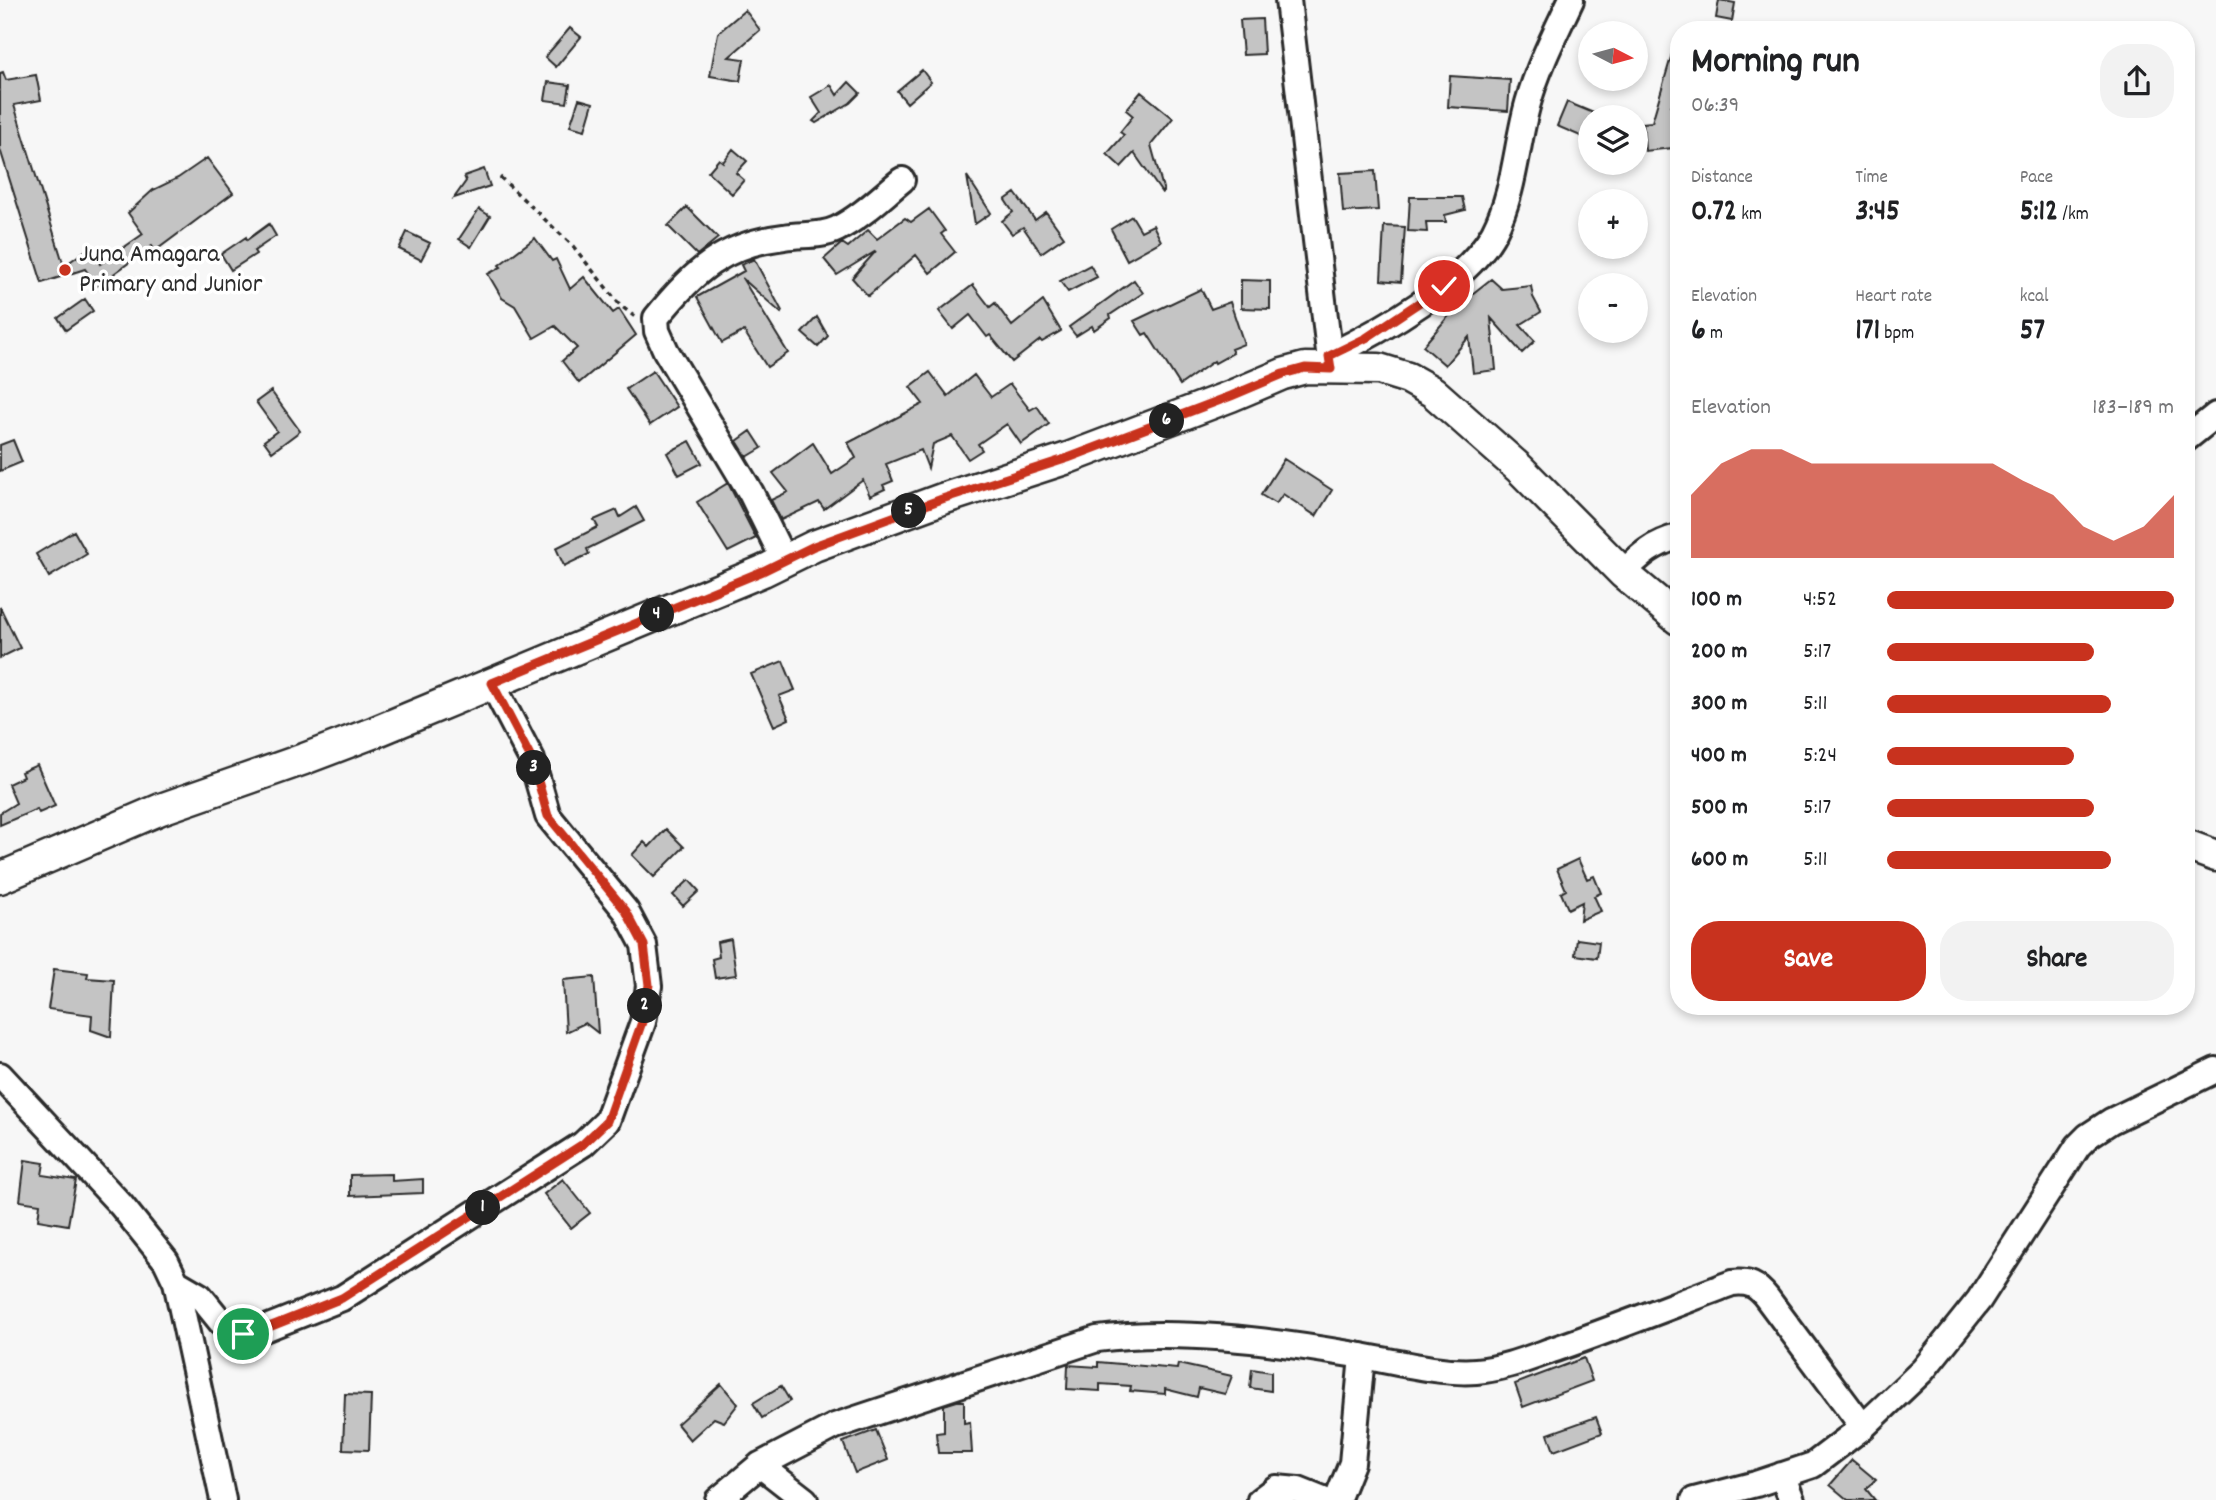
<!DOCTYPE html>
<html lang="en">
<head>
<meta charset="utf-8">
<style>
	:root { --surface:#fff; --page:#f2f2f2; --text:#202124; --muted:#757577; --accent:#c8321e }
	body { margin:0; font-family:Dekko,sans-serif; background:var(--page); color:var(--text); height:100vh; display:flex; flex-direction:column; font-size:26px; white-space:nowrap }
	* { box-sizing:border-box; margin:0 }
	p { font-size:23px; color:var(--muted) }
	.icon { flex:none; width:38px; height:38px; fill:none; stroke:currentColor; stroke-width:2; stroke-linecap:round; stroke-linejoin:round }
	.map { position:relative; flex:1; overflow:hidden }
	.details { position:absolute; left:1670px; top:21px; width:525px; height:994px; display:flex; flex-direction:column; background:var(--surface); border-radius:28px; box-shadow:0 4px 10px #0003 }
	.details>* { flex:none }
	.needle { width:46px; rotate:96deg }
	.buttons { position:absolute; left:1578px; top:21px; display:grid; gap:14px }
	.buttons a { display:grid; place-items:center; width:70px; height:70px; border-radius:50%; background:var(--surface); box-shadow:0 4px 10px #0003; font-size:35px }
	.pin { position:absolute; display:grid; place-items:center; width:60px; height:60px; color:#fff; margin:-30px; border:4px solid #fff; border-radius:50%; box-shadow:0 2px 7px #0007 }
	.km { position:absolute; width:35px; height:35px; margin:-18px; border-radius:50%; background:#222; color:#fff; font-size:19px; line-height:35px; text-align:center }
	.round { display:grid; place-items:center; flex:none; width:74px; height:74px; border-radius:28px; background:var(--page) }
	.head { display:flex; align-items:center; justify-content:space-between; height:119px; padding:0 21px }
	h1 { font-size:38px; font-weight:700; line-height:52px }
	.figures { display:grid; grid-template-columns:repeat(3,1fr); gap:10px; height:119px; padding:7px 21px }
	.figures div { display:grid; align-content:center }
	.figures b { font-size:30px; font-weight:700 }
	.figures small { font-size:19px; font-weight:400 }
	.figures p { font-size:19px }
	.chart { height:196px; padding:14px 21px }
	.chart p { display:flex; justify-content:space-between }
	.chart svg { width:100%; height:126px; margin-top:7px; fill:var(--accent); opacity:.7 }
	.cta { display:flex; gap:14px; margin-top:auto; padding:14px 21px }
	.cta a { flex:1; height:80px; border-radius:28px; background:var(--accent); color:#fff; font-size:28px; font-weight:700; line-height:80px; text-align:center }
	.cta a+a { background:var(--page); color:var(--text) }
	ul { padding:0 21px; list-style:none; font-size:23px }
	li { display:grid; grid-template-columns:112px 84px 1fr; align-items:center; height:52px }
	li i { height:18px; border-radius:9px; background:var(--accent) }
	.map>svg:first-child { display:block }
	.building { fill:#c4c4c4; stroke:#2b2b2b; stroke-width:2 }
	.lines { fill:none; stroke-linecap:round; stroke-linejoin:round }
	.minor-casing { stroke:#2b2b2b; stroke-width:30 }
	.major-casing { stroke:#2b2b2b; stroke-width:35 }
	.path { stroke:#2b2b2b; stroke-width:3.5; stroke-dasharray:5 5; stroke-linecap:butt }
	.minor { stroke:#fff; stroke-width:24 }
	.major { stroke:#fff; stroke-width:30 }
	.route-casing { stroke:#fff; stroke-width:14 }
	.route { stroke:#c8321e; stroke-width:9 }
	.poi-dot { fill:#c8321e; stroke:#fff; stroke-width:2.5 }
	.labels { text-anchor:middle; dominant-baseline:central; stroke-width:7; stroke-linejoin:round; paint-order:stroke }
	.poi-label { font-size:26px; fill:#2b2b2b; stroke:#fff; text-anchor:start }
</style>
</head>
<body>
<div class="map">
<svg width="2216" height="1500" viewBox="0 0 2216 1500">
	<rect width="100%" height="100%" fill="#f7f7f7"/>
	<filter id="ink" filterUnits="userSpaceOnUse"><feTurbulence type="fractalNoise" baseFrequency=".0143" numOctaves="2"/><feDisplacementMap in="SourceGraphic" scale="14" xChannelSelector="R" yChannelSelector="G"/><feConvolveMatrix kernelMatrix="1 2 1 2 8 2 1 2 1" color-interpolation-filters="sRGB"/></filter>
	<g filter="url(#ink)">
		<path class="building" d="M1719,0L1735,3L1732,21L1716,18Z
			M745,10L760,30L729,57L744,59L740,81L710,76L718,33Z
			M1262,19L1264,54L1243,55L1240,20Z
			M570,28L581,37L556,67L545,57Z
			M1674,47H1678V108L1671,106L1673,148L1645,151L1643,123L1652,122Z
			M922,70L931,82L907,103L897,91Z
			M3,72L6,80L36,75L41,100L14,105L64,266L89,248L100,264L143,234L128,213L153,190L178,178L207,158L233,193L155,251L152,246L97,286L85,269L42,283L0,149V73Z
			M1450,76L1510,80L1508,111L1448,107Z
			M548,82L570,85L567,103L545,100Z
			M849,82L860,93L850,103L816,123L813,121L821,113L811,97L831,85L837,95Z
			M1141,92L1173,118L1151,145L1164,192L1162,193L1134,153L1121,167L1107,154L1124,135L1120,132L1133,116L1126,110Z
			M579,99L593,103L585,130L570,126Z
			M1567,102L1596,114L1594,117H1591V126L1585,138L1557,126Z
			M733,149L747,161L736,173L744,180L732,194L708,172L719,159L723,162Z
			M484,169L490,186L454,198L466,181L464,176Z
			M1375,171L1378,210L1343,212L1340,173Z
			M967,176L991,213L975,224Z
			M1015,193L1035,220L1046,212L1064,237L1041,253L1023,227L1012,234L1002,221L1013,212L1005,200Z
			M1410,197H1462L1465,210L1445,215L1446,222H1426L1427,232L1408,231Z
			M687,207L718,238L697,255L668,226Z
			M479,209L490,216L471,247L459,239Z
			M929,209L945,231L941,234L955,252L930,273L916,255L868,296L852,278L876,251L837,275L824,259L842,243L848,247L868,230L877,239L905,218L911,222Z
			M1132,216L1141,231L1153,225L1161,241L1127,260L1111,229Z
			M269,224L276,236L254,251L256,254L231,270L221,254L246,237L247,240Z
			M1384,226L1405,227L1401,282L1381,280Z
			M407,232L430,243L421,260L399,249Z
			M535,238L552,261L556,259L570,289L584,277L613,313L619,309L636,335L579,383L562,361L577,348L555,326L534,338L515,306L502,298L488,274L501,267L499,265Z
			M754,259L782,311L781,313L742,278L788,353L767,367L744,331L722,343L697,297L744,271L741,265Z
			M1090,265L1097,277L1068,292L1060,281Z
			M1491,279L1502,289L1531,286L1533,297L1541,312L1520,325L1535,341L1522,353L1491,318L1496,370L1473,373L1469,337L1445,365L1423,346L1458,305Z
			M1134,280L1143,293L1110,315L1111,318L1094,330L1092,326L1076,336L1069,327Z
			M1241,280L1270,281V309L1241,308Z
			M973,285L990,307L995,303L1012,326L1043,301L1061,331L1042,342L1040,340L1012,362L990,335L987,337L970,315L953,329L939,311Z
			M1201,289L1211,309L1230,302L1244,344L1231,349L1233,353L1215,363L1214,361L1180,385L1147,333L1143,335L1134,321Z
			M85,299L93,311L66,330L58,318Z
			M817,317L828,336L818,347L802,333Z
			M653,371L677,407L650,425L626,389Z
			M930,372L948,396L974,375L991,397L1010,384L1030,410L1037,406L1049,424L1021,444L1007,424L978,444L982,450L968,459L952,436L933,444L928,468L921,450L886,464L893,481L883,485L885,489L870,496L863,480L824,509L819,502L781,520L771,500L788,492L773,473L813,443L832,474L856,458L848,443L923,404L910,387Z
			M271,391L300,431L272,452L264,441L277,431L256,402Z
			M751,431L762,448L747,457L737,441Z
			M13,440L22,462L0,471V445Z
			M690,441L702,463L679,475L667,453Z
			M1284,459L1332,490L1316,516L1283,494L1276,504L1261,495Z
			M728,483L756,538L728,552L697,502Z
			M636,507L644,521L587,549L589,554L564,566L556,548L598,527L594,520L617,510L620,517Z
			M74,531L87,554L49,577L36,554Z
			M0,607L20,648L0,658Z
			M783,661L795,690L779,696L789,719L774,726L751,674Z
			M37,765L55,806L39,813L37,809L0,825V813L16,803L8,784L23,777L21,772Z
			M666,829L684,847L654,877L632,855L644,842L649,847Z
			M1578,859L1587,879L1594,876L1601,893L1594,896L1601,911L1580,920L1582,902L1568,909L1561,893L1566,890L1557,869Z
			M689,880L699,891L683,906L673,895Z
			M731,939L736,975L715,978L712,959L719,957L717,942Z
			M1577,939L1599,942L1597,958L1575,955Z
			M54,969L88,973L87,978L114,980L111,1037L91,1030L92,1015L48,1009Z
			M594,977L598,1033L585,1023L566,1032L563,980Z
			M25,1160L44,1163L42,1175L76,1180L68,1225L38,1220L40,1204L20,1201Z
			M392,1174V1181L423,1179V1193L350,1196V1175Z
			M563,1179L590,1213L571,1228L544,1194Z
			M1584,1358L1592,1381L1523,1407L1515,1384Z
			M1098,1362L1177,1369L1178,1364L1232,1376L1225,1394L1199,1388L1197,1397L1165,1389V1394L1130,1391L1131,1386L1100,1384V1391L1067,1389L1068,1365L1098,1367Z
			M1252,1369L1271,1372V1391L1250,1388Z
			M721,1384L738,1404L724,1422L714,1418L690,1440L677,1424Z
			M781,1386L790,1401L762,1418L753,1403Z
			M345,1394L371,1395L369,1450L343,1449Z
			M957,1401H964V1423L970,1422L972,1453H938L936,1433L944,1432V1405Z
			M1596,1417L1602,1433L1554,1451L1548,1434Z
			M876,1430L888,1460L855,1473L843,1442Z
			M1852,1460L1876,1480L1866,1489L1875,1500H1848L1830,1485Z"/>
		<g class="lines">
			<g class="minor-casing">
				<path id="minor" d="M1288,0L1331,369
					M1329,356C1379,332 1468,282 1494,232C1515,191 1516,146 1528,103C1538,67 1555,34 1571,0
					M2186,439L2216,415
					M784,560L751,493L666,351L657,331L656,318C693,272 723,244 784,237C802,234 821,237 837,229C861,217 881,197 902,180
					M1623,573C1640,555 1654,543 1678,537
					M0,1075L121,1205L166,1261L176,1282L223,1500
					M176,1282L200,1296L221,1322L230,1328L243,1333L259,1331L342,1298L583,1144L607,1121L643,1022L649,986L644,945L626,911L548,816L532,760L492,683
					M760,1465L805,1500
					M1782,1475L1792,1500
					M718,1500L760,1465L835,1426L1097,1339C1176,1328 1272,1341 1350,1354C1388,1360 1439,1374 1476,1371C1504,1369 1532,1357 1558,1348C1616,1328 1674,1305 1732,1283C1749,1281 1757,1285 1767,1298L1863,1427
					M1260,1500L1276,1488L1298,1490L1323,1500
					M1337,1500L1352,1463L1362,1356
					M1694,1500L1756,1484L1813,1465L1863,1427L1923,1370L1979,1300L2078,1146L2088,1136L2111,1121L2216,1070"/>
			</g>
			<g class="major-casing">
				<path id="major" d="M2186,845L2216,856
					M0,878L161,809L304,759L375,732L763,571L814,546L942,499L1068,458L1231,396L1283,374L1305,368L1379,369L1408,378L1433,392L1520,469L1623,573L1678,619"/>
			</g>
			<path class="path" d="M500,177L573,246L620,305L635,317"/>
			<use href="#minor" class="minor"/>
			<use href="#major" class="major"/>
		</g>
	</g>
	<g class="lines" filter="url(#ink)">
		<g class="route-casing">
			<path id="route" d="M243,1334L259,1331L342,1298L583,1144L607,1121L642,1022L649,985L644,945L626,911L548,816L532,760L492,683L763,571L814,546L942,499L1068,458L1231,396L1283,374L1305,368L1331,369L1329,356L1366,338L1444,286"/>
		</g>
		<use href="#route" class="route"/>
	</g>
	<circle class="poi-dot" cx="65" cy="270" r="7"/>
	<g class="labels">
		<g class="poi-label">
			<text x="79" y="255">Juna Amagara<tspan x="79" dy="30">Primary and Junior</tspan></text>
		</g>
	</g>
</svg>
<div class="buttons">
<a><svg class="needle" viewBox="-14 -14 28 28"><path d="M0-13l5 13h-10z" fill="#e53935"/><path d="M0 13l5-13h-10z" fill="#757577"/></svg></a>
<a><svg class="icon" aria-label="layers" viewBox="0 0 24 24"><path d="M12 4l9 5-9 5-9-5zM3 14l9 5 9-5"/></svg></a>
<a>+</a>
<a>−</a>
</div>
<div class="pin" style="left:243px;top:1334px;background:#1e9e55"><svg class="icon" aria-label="arrive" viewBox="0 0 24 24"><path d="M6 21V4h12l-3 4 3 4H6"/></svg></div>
<div class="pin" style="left:1444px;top:286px;background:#d93025"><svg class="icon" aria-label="check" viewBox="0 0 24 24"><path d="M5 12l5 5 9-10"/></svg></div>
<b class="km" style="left:483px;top:1208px">1</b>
<b class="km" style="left:645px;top:1006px">2</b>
<b class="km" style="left:534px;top:768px">3</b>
<b class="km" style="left:657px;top:615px">4</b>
<b class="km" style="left:909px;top:511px">5</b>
<b class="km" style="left:1167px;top:421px">6</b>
<section class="details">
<div class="head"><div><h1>Morning run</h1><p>06:39</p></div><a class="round"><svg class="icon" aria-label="share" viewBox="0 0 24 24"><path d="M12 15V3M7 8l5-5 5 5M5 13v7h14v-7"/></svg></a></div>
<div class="figures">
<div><p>Distance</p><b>0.72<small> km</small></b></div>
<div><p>Time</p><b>3:45</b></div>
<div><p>Pace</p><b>5:12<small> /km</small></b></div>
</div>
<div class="figures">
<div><p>Elevation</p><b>6<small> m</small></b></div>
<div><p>Heart rate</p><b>171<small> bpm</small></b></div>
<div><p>kcal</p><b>57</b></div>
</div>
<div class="chart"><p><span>Elevation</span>183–189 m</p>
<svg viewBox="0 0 160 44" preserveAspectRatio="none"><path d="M0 44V22L10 11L20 6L30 6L40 11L50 11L60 11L70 11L80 11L90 11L100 11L110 17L120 22L130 33L140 38L150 33L160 22V44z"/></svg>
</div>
<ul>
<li><b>100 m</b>4:52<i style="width:100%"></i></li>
<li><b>200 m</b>5:17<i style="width:72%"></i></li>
<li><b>300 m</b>5:11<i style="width:78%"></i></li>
<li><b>400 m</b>5:24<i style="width:65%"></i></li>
<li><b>500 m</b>5:17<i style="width:72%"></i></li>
<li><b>600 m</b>5:11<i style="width:78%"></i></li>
</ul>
<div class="cta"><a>Save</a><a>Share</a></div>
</section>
</div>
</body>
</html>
